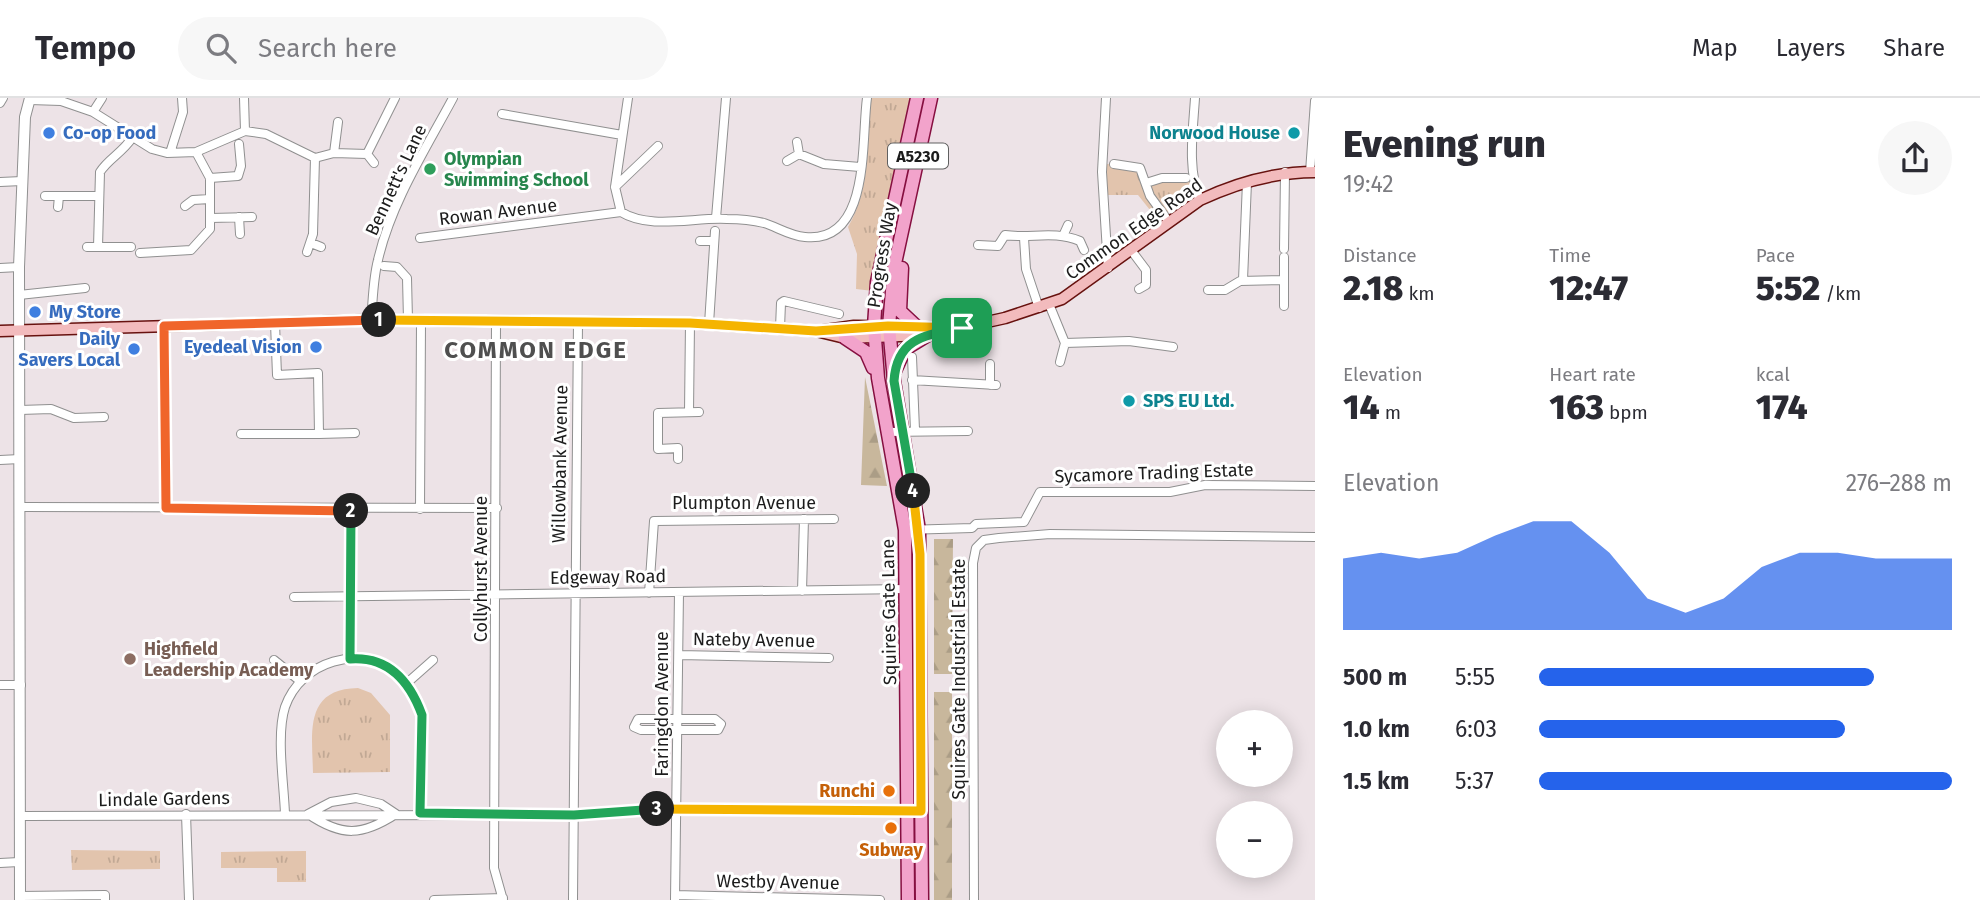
<!DOCTYPE html>
<html lang="en">
<head>
<meta charset="utf-8">
<style>
	:root { --surface:#fff; --page:#f7f7f7; --text:#2b2b33; --muted:#7c7c81; --line:#e1e1e2; --accent:#2563eb }
	body { margin:0; font-family:"Fira Sans",sans-serif; background:var(--page); color:var(--text); height:100vh; display:flex; flex-direction:column; font-size:26px; white-space:nowrap }
	* { box-sizing:border-box; margin:0 }
	p { font-size:23px; color:var(--muted) }
	.icon { flex:none; width:38px; height:38px; fill:none; stroke:currentColor; stroke-width:2; stroke-linecap:round; stroke-linejoin:round }
	.map { position:relative; flex:1; overflow:hidden }
	.panel { display:flex; flex-direction:column; background:var(--surface); width:665px }
	.panel>* { flex:none }
	.tools { position:absolute; left:1216px; top:612px; display:grid; gap:14px }
	.tools a { display:grid; place-items:center; width:77px; height:77px; border-radius:50%; background:var(--surface); box-shadow:0 4px 18px #0003; font-size:35px }
	.pin { position:absolute; display:grid; place-items:center; width:60px; height:60px; color:#fff; margin:-30px; border-radius:14px; box-shadow:0 4px 10px #0006 }
	.km { position:absolute; width:35px; height:35px; margin:-18px; border-radius:50%; background:#222; color:#fff; font-size:19px; line-height:35px; text-align:center }
	.round { display:grid; place-items:center; flex:none; width:74px; height:74px; border-radius:37px; background:var(--page) }
	.headline { display:flex; align-items:center; justify-content:space-between; height:119px; padding:0 28px }
	h1 { font-size:38px; font-weight:800; line-height:52px }
	.figures { display:grid; grid-template-columns:repeat(3,1fr); gap:10px; height:119px; padding:7px 28px }
	.figures div { display:grid; align-content:center }
	.figures b { font-size:35px; font-weight:800 }
	.figures small { font-size:19px; font-weight:400 }
	.figures p { font-size:19px }
	.chart { height:196px; padding:14px 28px }
	.chart p { display:flex; justify-content:space-between }
	.chart svg { width:100%; height:126px; margin-top:7px; fill:var(--accent); opacity:.7 }
	ul { padding:0 28px; list-style:none; font-size:23px }
	li { display:grid; grid-template-columns:112px 84px 1fr; align-items:center; height:52px }
	li i { height:18px; border-radius:9px; background:var(--accent) }
	header { display:flex; align-items:center; gap:42px; box-sizing:border-box; height:98px; padding:0 35px; background:var(--surface); border-bottom:2px solid var(--line) }
	header strong { font-size:33px }
	nav { display:flex; gap:38px; margin-inline-start:auto; font-size:24px }
	.search { width:490px; height:63px; background:var(--page); display:flex; align-items:center; gap:18px; box-sizing:border-box; padding:0 24px; border-radius:38px; color:var(--muted); font-size:26px }
	main { display:flex; flex:1; min-height:0 }
	.map>svg:first-child { display:block }
	.grass { fill:url(#grass-tufts) }
	.forest { fill:url(#forest-firs) }
	.lines { fill:none; stroke-linecap:round; stroke-linejoin:round }
	.minor-casing { stroke:#909090; stroke-width:10 }
	.tertiary-casing { stroke:#909090; stroke-width:12 }
	.secondary-casing { stroke:#67120f; stroke-width:13 }
	.primary-casing { stroke:#860f40; stroke-width:15 }
	.minor { stroke:#fff; stroke-width:8 }
	.tertiary { stroke:#fff; stroke-width:10 }
	.secondary { stroke:#f2bbbd; stroke-width:10 }
	.primary { stroke:#f2a3cb; stroke-width:12 }
	.split-1-casing { stroke:#fff; stroke-width:14 }
	.split-2-casing { stroke:#fff; stroke-width:14 }
	.split-3-casing { stroke:#fff; stroke-width:14 }
	.split-4-casing { stroke:#fff; stroke-width:14 }
	.split-5-casing { stroke:#fff; stroke-width:14 }
	.split-1 { stroke:#f5b400; stroke-width:9 }
	.split-2 { stroke:#f0652b; stroke-width:9 }
	.split-3 { stroke:#22a559; stroke-width:9 }
	.split-4 { stroke:#f5b400; stroke-width:9 }
	.split-5 { stroke:#22a559; stroke-width:9 }
	.shop-dot { fill:#3f7fe0; stroke:#fff; stroke-width:2.5 }
	.culture-dot { fill:#0f9aa8; stroke:#fff; stroke-width:2.5 }
	.leisure-dot { fill:#2e9e5b; stroke:#fff; stroke-width:2.5 }
	.education-dot { fill:#8d6e63; stroke:#fff; stroke-width:2.5 }
	.food-dot { fill:#e8710a; stroke:#fff; stroke-width:2.5 }
	.labels { text-anchor:middle; dominant-baseline:central; stroke-width:6; stroke-linejoin:round; paint-order:stroke }
	.shield { fill:#fff; stroke:#606060; stroke-width:2 }
	.shield-label { font-size:16px; font-weight:bold; fill:#1c1c1c }
	.shop-label { font-size:18px; font-weight:bold; fill:#366cbe; stroke:#fff; text-anchor:start }
	.culture-label { font-size:18px; font-weight:bold; fill:#0d838f; stroke:#fff; text-anchor:end }
	.leisure-label { font-size:18px; font-weight:bold; fill:#27864d; stroke:#fff; text-anchor:start }
	.street-label { font-size:18px; fill:#1c1c1c; stroke:#fff }
	.education-label { font-size:18px; font-weight:bold; fill:#785e54; stroke:#fff; text-anchor:start }
	.food-label { font-size:18px; font-weight:bold; fill:#c56008; stroke:#fff; text-anchor:end }
	.district-label { font-size:24px; font-weight:bold; letter-spacing:2px; fill:#4f4f4f; stroke:#fff }
</style>
</head>
<body>
<header>
<strong>Tempo</strong>
<div class="search"><svg class="icon" aria-label="search" viewBox="0 0 24 24"><circle cx="10" cy="10" r="6"/><path d="M15 15l6 6"/></svg>Search here</div>
<nav><a>Map</a><a>Layers</a><a>Share</a></nav>
</header>
<main>
<div class="map">
<svg width="1315" height="802" viewBox="0 0 1315 802">
	<defs>
		<pattern id="grass-tufts" width="24" height="20" patternUnits="userSpaceOnUse" patternTransform="scale(1.75)"><rect width="24" height="20" fill="#e2c4ad"/><path d="M3 7l-1-3M5 7V3M7 7l1-3M15 17l-1-3M17 17v-4M19 17l1-3" fill="none" stroke="#c1a894"/></pattern>
		<pattern id="forest-firs" width="22" height="20" patternUnits="userSpaceOnUse" patternTransform="scale(1.75)"><rect width="22" height="20" fill="#c8b79c"/><path d="M5 1l3.5 6h-7zM16 11l3.5 6h-7z" fill="#ab9d86"/></pattern>
	</defs>
	<rect width="100%" height="100%" fill="#ede3e7"/>
	<path class="grass" d="M871,0H912L873,193L856,191L857,156L848,129C871,91 867,43 871,0Z
		M1107,66L1134,67L1147,85L1162,80H1191L1193,93L1158,122L1138,97H1107Z
		M358,590L371,595L390,617V674L313,675C312,634 304,591 358,590Z
		M71,752L160,753V771L72,772Z
		M306,753V784H277V770H221V754Z"/>
	<path class="forest" d="M865,279L887,388L861,387Z
		M934,441H953L952,576H934Z
		M934,594H952V802H934Z"/>
	<g class="lines">
		<g class="minor-casing">
			<path id="minor" d="M244,0L245,33
				M628,0L615,89L621,114C650,132 694,119 727,121C739,121 752,122 764,125C777,129 790,138 805,139C871,146 861,43 867,0
				M1106,0L1102,74L1108,170
				M1195,0C1193,33 1187,71 1200,102
				M30,2L61,3L93,14L152,51L167,55L196,54L245,33L266,36L315,60L334,55L367,56L395,0
				M0,5L3,0
				M93,14L102,0
				M502,16L622,37
				M797,44L799,56
				M170,55L183,14L182,0
				M334,55L338,24
				M367,56L374,65
				M787,63L799,56L824,66L860,69
				M1114,66L1140,70L1150,98L1169,124
				M1310,74L1315,3
				M210,80L238,78L241,68L239,46
				M0,84L22,83
				M1146,85L1162,80H1186
				M615,89L658,48
				M45,98H99
				M185,108L193,102L210,101
				M58,109L59,98
				M239,119L240,136
				M211,120L252,119
				M716,120L726,0
				M1063,138L1068,127
				M420,140L621,114
				M1024,140L1026,171L1039,210
				M700,143H714
				M311,145L321,149
				M978,147L998,148L1005,137C1031,141 1053,132 1080,143L1084,152
				M87,149H131
				M98,149L100,74C108,61 122,55 132,40
				M1284,151L1285,74
				M1131,152L1146,172V187L1139,191
				M307,154L313,136L315,60
				M140,155L191,152L210,131V80L196,54
				M384,168L397,169L407,180L408,222
				M0,170L19,169
				M1243,182L1247,84
				M1208,192H1225L1240,183L1284,182
				M19,197L85,190
				M1049,206L1065,245L1129,243L1173,249
				M1284,208V159
				M371,222C373,202 373,181 378,162C391,105 425,52 453,0
				M496,224L494,770L503,802
				M275,225L277,277L318,275L319,336L355,335
				M709,226L715,133
				M164,228L166,409
				M780,230L781,205L784,203L839,216
				M912,259L915,332
				M1060,264L1065,245
				M990,266V287
				M912,282L996,287
				M20,312L51,311L74,320L104,319
				M689,314L690,225
				M887,334L968,333
				M241,336H319
				M678,361V350L658,351V315L699,314
				M0,362L20,361
				M21,409L497,410
				M420,411L421,223
				M905,432L972,430L976,426L1024,424L1040,394H1170L1205,387L1315,388
				M802,493L804,421
				M649,495L654,423L834,421
				M294,499L907,491
				M679,557L829,560
				M350,561L351,411
				M274,562L300,583
				M407,585L433,562
				M0,587H21
				M638,621H715L721,626L718,632H641L634,629Z
				M356,700L381,706L396,716C362,738 342,739 308,716L331,704Z
				M186,716L189,802
				M285,716C284,686 276,637 285,609C301,563 360,545 399,576C411,586 417,603 422,617L420,715
				M20,718L574,717L678,710L909,713
				M0,765L19,764
				M675,797L880,802
				M20,798L105,797V802
				M434,802L503,800
				M573,802L578,224
				M675,802L679,494
				M974,802L973,465L976,450L984,442L999,440L1050,436L1315,439"/>
		</g>
		<g class="tertiary-casing">
			<path id="tertiary" d="M20,802L19,169L25,19L30,0"/>
		</g>
		<g class="secondary-casing">
			<path id="secondary" d="M0,233L371,222L690,225L816,233L845,240L928,237L1005,220L1062,201L1200,102C1238,84 1274,74 1315,74
				M819,233L854,228L942,229"/>
		</g>
		<g class="primary-casing">
			<path id="primary" d="M902,170L900,213L916,228
				M845,240L866,254L873,270
				M895,273L905,251L928,237
				M908,802L905,432L878,280L874,228L877,184L917,0
				M922,802L919,432L894,283L889,228L894,170L931,0"/>
		</g>
		<use href="#minor" class="minor"/>
		<use href="#tertiary" class="tertiary"/>
		<use href="#secondary" class="secondary"/>
		<use href="#primary" class="primary"/>
	</g>
	<g class="lines">
		<g class="split-1-casing">
			<path id="split-1" d="M379,222L690,225L816,233L888,228L962,230"/>
		</g>
		<g class="split-2-casing">
			<path id="split-2" d="M351,413L166,410L164,228L379,222"/>
		</g>
		<g class="split-3-casing">
			<path id="split-3" d="M351,413L350,561C389,558 410,584 422,617L420,715L574,717L657,711"/>
		</g>
		<g class="split-4-casing">
			<path id="split-4" d="M657,711L921,713L920,456L913,393"/>
		</g>
		<g class="split-5-casing">
			<path id="split-5" d="M913,393L894,283C897,239 926,237 962,230"/>
		</g>
		<use href="#split-1" class="split-1"/>
		<use href="#split-2" class="split-2"/>
		<use href="#split-3" class="split-3"/>
		<use href="#split-4" class="split-4"/>
		<use href="#split-5" class="split-5"/>
	</g>
	<g class="shop-dot">
		<circle cx="49" cy="35" r="7"/>
		<circle cx="35" cy="214" r="7"/>
		<circle cx="316" cy="249" r="7"/>
		<circle cx="134" cy="251" r="7"/>
	</g>
	<g class="culture-dot">
		<circle cx="1294" cy="35" r="7"/>
		<circle cx="1129" cy="303" r="7"/>
	</g>
	<circle class="leisure-dot" cx="430" cy="71" r="7"/>
	<circle class="education-dot" cx="130" cy="561" r="7"/>
	<g class="food-dot">
		<circle cx="889" cy="693" r="7"/>
		<circle cx="891" cy="730" r="7"/>
	</g>
	<g class="labels">
		<rect class="shield" x="888" y="45.5" width="60" height="25" rx="5"/>
		<g class="shield-label">
			<text x="918" y="58">A5230</text>
		</g>
		<g class="shop-label">
			<text x="63" y="35">Co-op Food</text>
			<text x="49" y="214">My Store</text>
			<text x="120" y="241" text-anchor="end">Daily<tspan x="120" dy="21">Savers Local</tspan></text>
			<text x="302" y="249" text-anchor="end">Eyedeal Vision</text>
		</g>
		<g class="culture-label">
			<text x="1280" y="35">Norwood House</text>
			<text x="1143" y="303" text-anchor="start">SPS EU Ltd.</text>
		</g>
		<g class="leisure-label">
			<text x="444" y="61">Olympian<tspan x="444" dy="21">Swimming School</tspan></text>
		</g>
		<g class="street-label">
			<text transform="translate(396 82) rotate(-65)">Bennett's Lane</text>
			<text transform="translate(498 114) rotate(-7)">Rowan Avenue</text>
			<text transform="translate(1134 131) rotate(-35)">Common Edge Road</text>
			<text transform="translate(882 157) rotate(-81)">Progress Way</text>
			<text transform="translate(560 366) rotate(-89)">Willowbank Avenue</text>
			<text transform="translate(1154 375) rotate(-2)">Sycamore Trading Estate</text>
			<text x="744" y="405">Plumpton Avenue</text>
			<text transform="translate(481 471) rotate(-90)">Collyhurst Avenue</text>
			<text transform="translate(608 479) rotate(-1)">Edgeway Road</text>
			<text transform="translate(889 514) rotate(-91)">Squires Gate Lane</text>
			<text transform="translate(754 542) rotate(1)">Nateby Avenue</text>
			<text transform="translate(959 581) rotate(-90)">Squires Gate Industrial Estate</text>
			<text transform="translate(662 606) rotate(-90)">Faringdon Avenue</text>
			<text transform="translate(164 701) rotate(-1)">Lindale Gardens</text>
			<text transform="translate(778 784) rotate(1)">Westby Avenue</text>
		</g>
		<g class="education-label">
			<text x="144" y="551">Highfield<tspan x="144" dy="21">Leadership Academy</tspan></text>
		</g>
		<g class="food-label">
			<text x="875" y="693">Runchi</text>
			<text x="891" y="752" text-anchor="middle">Subway</text>
		</g>
		<g class="district-label">
			<text x="536" y="252">COMMON EDGE</text>
		</g>
	</g>
</svg>
<div class="tools">
<a>+</a>
<a>−</a>
</div>
<div class="pin" style="left:962px;top:230px;background:#1e9e55"><svg class="icon" aria-label="arrive" viewBox="0 0 24 24"><path d="M6 21V4h12l-3 4 3 4H6"/></svg></div>
<b class="km" style="left:379px;top:222px">1</b>
<b class="km" style="left:351px;top:413px">2</b>
<b class="km" style="left:657px;top:711px">3</b>
<b class="km" style="left:913px;top:393px">4</b>
</div>
<section class="panel">
<div class="headline"><div><h1>Evening run</h1><p>19:42</p></div><a class="round"><svg class="icon" aria-label="share" viewBox="0 0 24 24"><path d="M12 15V3M7 8l5-5 5 5M5 13v7h14v-7"/></svg></a></div>
<div class="figures">
<div><p>Distance</p><b>2.18<small> km</small></b></div>
<div><p>Time</p><b>12:47</b></div>
<div><p>Pace</p><b>5:52<small> /km</small></b></div>
</div>
<div class="figures">
<div><p>Elevation</p><b>14<small> m</small></b></div>
<div><p>Heart rate</p><b>163<small> bpm</small></b></div>
<div><p>kcal</p><b>174</b></div>
</div>
<div class="chart"><p><span>Elevation</span>276–288 m</p>
<svg viewBox="0 0 160 44" preserveAspectRatio="none"><path d="M0 44V19L10 17L20 19L30 17L40 11L50 6L60 6L70 17L80 33L90 38L100 33L110 22L120 17L130 17L140 19L150 19L160 19V44z"/></svg>
</div>
<ul>
<li><b>500 m</b>5:55<i style="width:81%"></i></li>
<li><b>1.0 km</b>6:03<i style="width:74%"></i></li>
<li><b>1.5 km</b>5:37<i style="width:100%"></i></li>
</ul>
</section>
</main>
</body>
</html>
